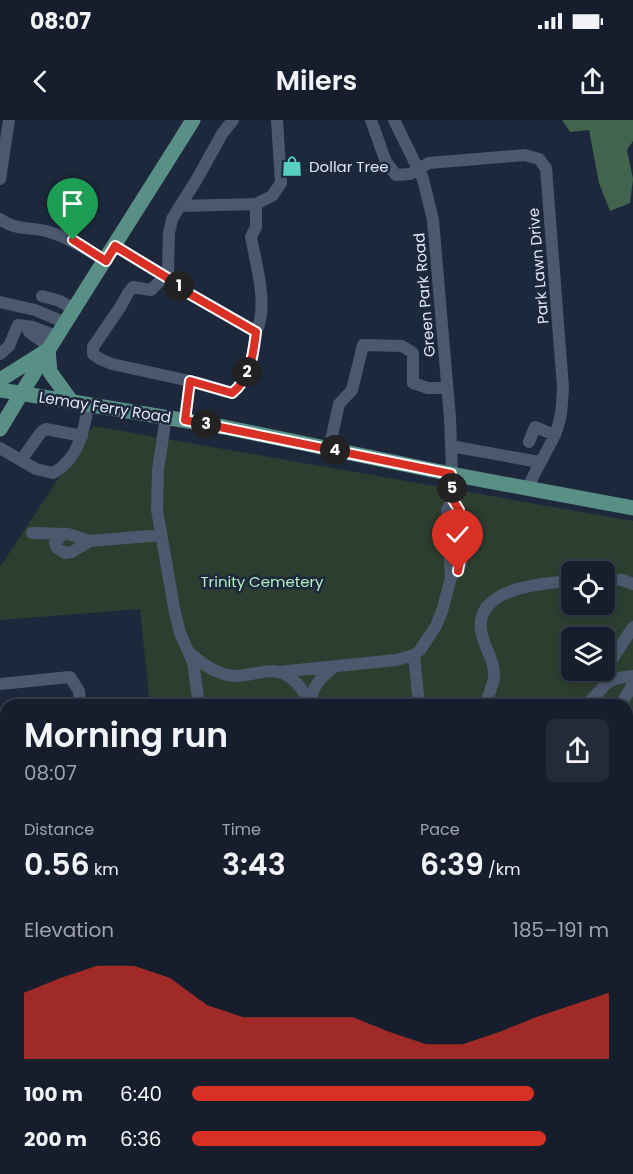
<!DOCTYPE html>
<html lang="en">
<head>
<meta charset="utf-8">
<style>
	:root { --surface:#161e2d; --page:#232b39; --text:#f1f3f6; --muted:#9ea2aa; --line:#353c49; --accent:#d93025 }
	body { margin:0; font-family:Poppins,sans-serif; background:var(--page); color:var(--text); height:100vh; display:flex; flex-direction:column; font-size:22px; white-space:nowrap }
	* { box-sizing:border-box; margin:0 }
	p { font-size:20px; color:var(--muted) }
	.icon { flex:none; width:33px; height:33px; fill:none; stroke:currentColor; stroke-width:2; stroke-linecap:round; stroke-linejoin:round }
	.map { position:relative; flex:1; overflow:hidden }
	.details { position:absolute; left:0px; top:579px; width:633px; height:476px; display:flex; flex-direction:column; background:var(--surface); border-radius:18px 18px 0 0; box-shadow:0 3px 9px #0003,0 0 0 2px var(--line) }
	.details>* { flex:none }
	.fabs { position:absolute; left:561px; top:441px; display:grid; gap:12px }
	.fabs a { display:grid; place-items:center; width:54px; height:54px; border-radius:9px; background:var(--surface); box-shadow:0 3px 9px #0003,0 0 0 2px var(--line); font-size:30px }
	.pin { position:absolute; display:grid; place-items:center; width:51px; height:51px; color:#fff; margin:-62px -26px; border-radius:50% 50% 50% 0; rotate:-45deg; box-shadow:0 0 6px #0007 }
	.pin .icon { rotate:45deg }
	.km { position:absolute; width:30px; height:30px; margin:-15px; border-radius:50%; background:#222; color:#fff; font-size:16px; line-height:30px; text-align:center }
	.round { display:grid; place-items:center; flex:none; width:63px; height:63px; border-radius:9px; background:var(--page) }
	.overview { display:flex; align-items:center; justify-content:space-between; height:102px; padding:0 24px }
	h1 { font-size:33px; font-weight:600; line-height:45px }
	.figures { display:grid; grid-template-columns:repeat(3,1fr); gap:9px; height:102px; padding:6px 24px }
	.figures div { display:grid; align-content:center }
	.figures b { font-size:30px; font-weight:600 }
	.figures small { font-size:16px; font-weight:400 }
	.figures p { font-size:16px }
	.chart { height:168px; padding:12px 24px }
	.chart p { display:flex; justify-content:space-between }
	.chart svg { width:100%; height:108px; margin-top:6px; fill:var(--accent); opacity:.7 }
	ul { padding:0 24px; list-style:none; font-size:20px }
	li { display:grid; grid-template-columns:96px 72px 1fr; align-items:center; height:45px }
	li i { height:15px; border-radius:8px; background:var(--accent) }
	.status { display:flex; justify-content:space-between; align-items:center; height:42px; padding:0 30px; background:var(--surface); direction:ltr }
	.status svg { height:16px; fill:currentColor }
	header { display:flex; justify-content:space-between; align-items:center; height:78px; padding:0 24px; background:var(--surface); font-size:27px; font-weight:600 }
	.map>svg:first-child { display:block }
	.green { fill:#2c3e30; fill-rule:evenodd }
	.forest { fill:#43644c }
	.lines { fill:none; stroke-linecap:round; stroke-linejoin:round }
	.minor { stroke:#4c586e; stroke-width:12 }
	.major { stroke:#599085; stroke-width:15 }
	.route-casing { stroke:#fff; stroke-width:12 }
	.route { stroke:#d93025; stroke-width:8 }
	.labels { text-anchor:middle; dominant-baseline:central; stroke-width:5; stroke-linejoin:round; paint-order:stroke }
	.poi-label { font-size:15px; fill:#e0e7f4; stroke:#1e283c; text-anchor:start }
	.street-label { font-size:15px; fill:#e0e7f4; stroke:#1e283c }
	.park-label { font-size:15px; fill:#b4eec3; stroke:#1e283c }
</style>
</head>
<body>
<div class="status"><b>08:07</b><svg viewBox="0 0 49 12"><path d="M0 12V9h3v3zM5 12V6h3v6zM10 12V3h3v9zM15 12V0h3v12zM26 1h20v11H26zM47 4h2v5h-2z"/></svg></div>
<header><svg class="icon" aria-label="back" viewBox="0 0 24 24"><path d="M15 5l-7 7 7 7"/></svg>Milers<svg class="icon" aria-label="share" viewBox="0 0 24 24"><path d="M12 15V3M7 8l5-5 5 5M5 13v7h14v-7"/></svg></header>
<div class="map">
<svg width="633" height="1054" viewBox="0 0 633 1054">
	<rect width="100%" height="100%" fill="#1e283c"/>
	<path class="green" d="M93,306L633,401V932H627V585H150L140,489L0,500V447ZM572,452H604V484H572ZM572,518H604V550H572Z"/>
	<path class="forest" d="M562,0H633V21L627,30L633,59L630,83L610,91L599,63L589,10L570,12Z"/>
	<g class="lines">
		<path class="minor" d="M371,0L386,42L396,55L410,54L429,43L525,35L539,39L546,48L563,268C562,283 562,299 555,314C547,333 535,349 528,369
			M394,0L423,59L433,100L450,298L453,380C461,393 464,426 461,442C459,449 455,453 451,458
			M0,59L9,0
			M256,84V107L251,117C256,144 269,187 256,212
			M180,86L256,84L272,76L281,63L277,0
			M0,99C14,110 29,107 46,111C68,117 86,129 106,141
			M115,126L165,156L188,173L256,212C253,235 251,258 232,273L199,263L112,244L100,239L93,234V227L121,186L128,173L133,167L151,170L165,156L168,150L169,113L172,99L197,59L222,14L233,0
			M42,176L60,181L75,190
			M0,182L35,190L66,203
			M27,207L29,212L50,227
			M0,234L9,226L18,205L33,207L57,216
			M166,297L158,350L157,390L175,493L180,513L193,542L199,585
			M185,300L190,261
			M529,322L535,307L555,315
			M451,326L539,342
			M0,328L36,349L53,353C78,340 85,309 88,284
			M329,329L339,284L352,270L363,225L402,226L413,233V263L428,268H447
			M21,340L42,311L46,309L82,316
			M32,413L68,414L90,421L161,415
			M63,414L55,423L57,428L65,433L72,432L90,421
			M604,459L622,460L633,464
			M190,533C202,544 218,555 235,556C248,556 261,551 273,551C290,552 305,569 309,585
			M414,535L419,585
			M278,552L396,540L414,535L420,530L436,506L442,491L451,458L447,390L453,380
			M610,561L611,541L633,507
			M0,564L70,557L79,571L80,585
			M311,585C311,567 320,558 334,547
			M485,585C488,577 492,567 494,559C496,543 485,529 482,515C470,468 542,463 572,461
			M585,585C608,568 599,559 633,556
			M621,585L633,564
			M627,651L633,659
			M0,707H6
			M627,771L633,818
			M0,822L6,821
			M0,940L6,939
			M268,1048V1054
			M507,1048L509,1054
			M113,1054L167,1048"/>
		<path class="major" d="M48,229L50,252L71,281
			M0,260L46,231
			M0,270L224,307L451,354L633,388
			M0,309C62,205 129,103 193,0"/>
	</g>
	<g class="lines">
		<g class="route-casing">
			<path id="route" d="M73,120L106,141L115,126L176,163L188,173L256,212C253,235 251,258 232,273L190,261L185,300L451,354L453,380L459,390L461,434L458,451"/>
		</g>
		<use href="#route" class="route"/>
	</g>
	<defs>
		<g id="shop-bare" transform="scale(1.62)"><path d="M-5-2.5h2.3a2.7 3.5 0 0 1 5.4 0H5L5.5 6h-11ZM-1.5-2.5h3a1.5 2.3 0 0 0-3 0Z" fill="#57cec1" stroke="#1e283c" stroke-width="2.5" paint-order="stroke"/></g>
	</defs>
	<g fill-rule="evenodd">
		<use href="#shop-bare" x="292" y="46"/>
	</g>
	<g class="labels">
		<g class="poi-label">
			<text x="309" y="46">Dollar Tree</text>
		</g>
		<g class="street-label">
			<text transform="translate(538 146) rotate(-95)">Park Lawn Drive</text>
			<text transform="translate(424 175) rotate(-95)">Green Park Road</text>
			<text transform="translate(105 287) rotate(9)">Lemay Ferry Road</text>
		</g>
		<g class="park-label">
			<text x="262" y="461">Trinity Cemetery</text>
		</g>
	</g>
</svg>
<div class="fabs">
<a><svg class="icon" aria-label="locate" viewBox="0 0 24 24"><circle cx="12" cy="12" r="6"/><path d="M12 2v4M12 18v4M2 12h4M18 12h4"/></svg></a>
<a><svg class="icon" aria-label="layers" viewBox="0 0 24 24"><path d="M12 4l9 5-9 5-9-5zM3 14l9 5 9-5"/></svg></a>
</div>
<div class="pin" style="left:73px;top:120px;background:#1e9e55"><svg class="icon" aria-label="arrive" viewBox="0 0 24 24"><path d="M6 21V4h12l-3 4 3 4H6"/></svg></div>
<div class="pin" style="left:458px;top:451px;background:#d93025"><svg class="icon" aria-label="check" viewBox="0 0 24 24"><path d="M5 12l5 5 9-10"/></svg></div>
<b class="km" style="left:179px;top:166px">1</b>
<b class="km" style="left:247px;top:252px">2</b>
<b class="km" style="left:206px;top:304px">3</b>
<b class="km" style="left:335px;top:330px">4</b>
<b class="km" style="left:452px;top:368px">5</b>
<section class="details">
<div class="overview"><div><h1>Morning run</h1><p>08:07</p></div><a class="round"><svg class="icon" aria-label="share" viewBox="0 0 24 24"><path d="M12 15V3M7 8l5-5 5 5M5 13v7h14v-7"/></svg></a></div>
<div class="figures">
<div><p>Distance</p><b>0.56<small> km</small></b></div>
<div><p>Time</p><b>3:43</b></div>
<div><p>Pace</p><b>6:39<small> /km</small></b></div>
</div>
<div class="chart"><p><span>Elevation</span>185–191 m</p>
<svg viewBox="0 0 160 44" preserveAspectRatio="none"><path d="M0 44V17L10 11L20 6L30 6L40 11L50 22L60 27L70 27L80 27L90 27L100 33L110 38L120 38L130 33L140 27L150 22L160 17V44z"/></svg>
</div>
<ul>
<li><b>100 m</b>6:40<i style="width:82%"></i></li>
<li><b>200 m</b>6:36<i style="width:85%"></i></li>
</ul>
</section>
</div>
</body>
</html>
